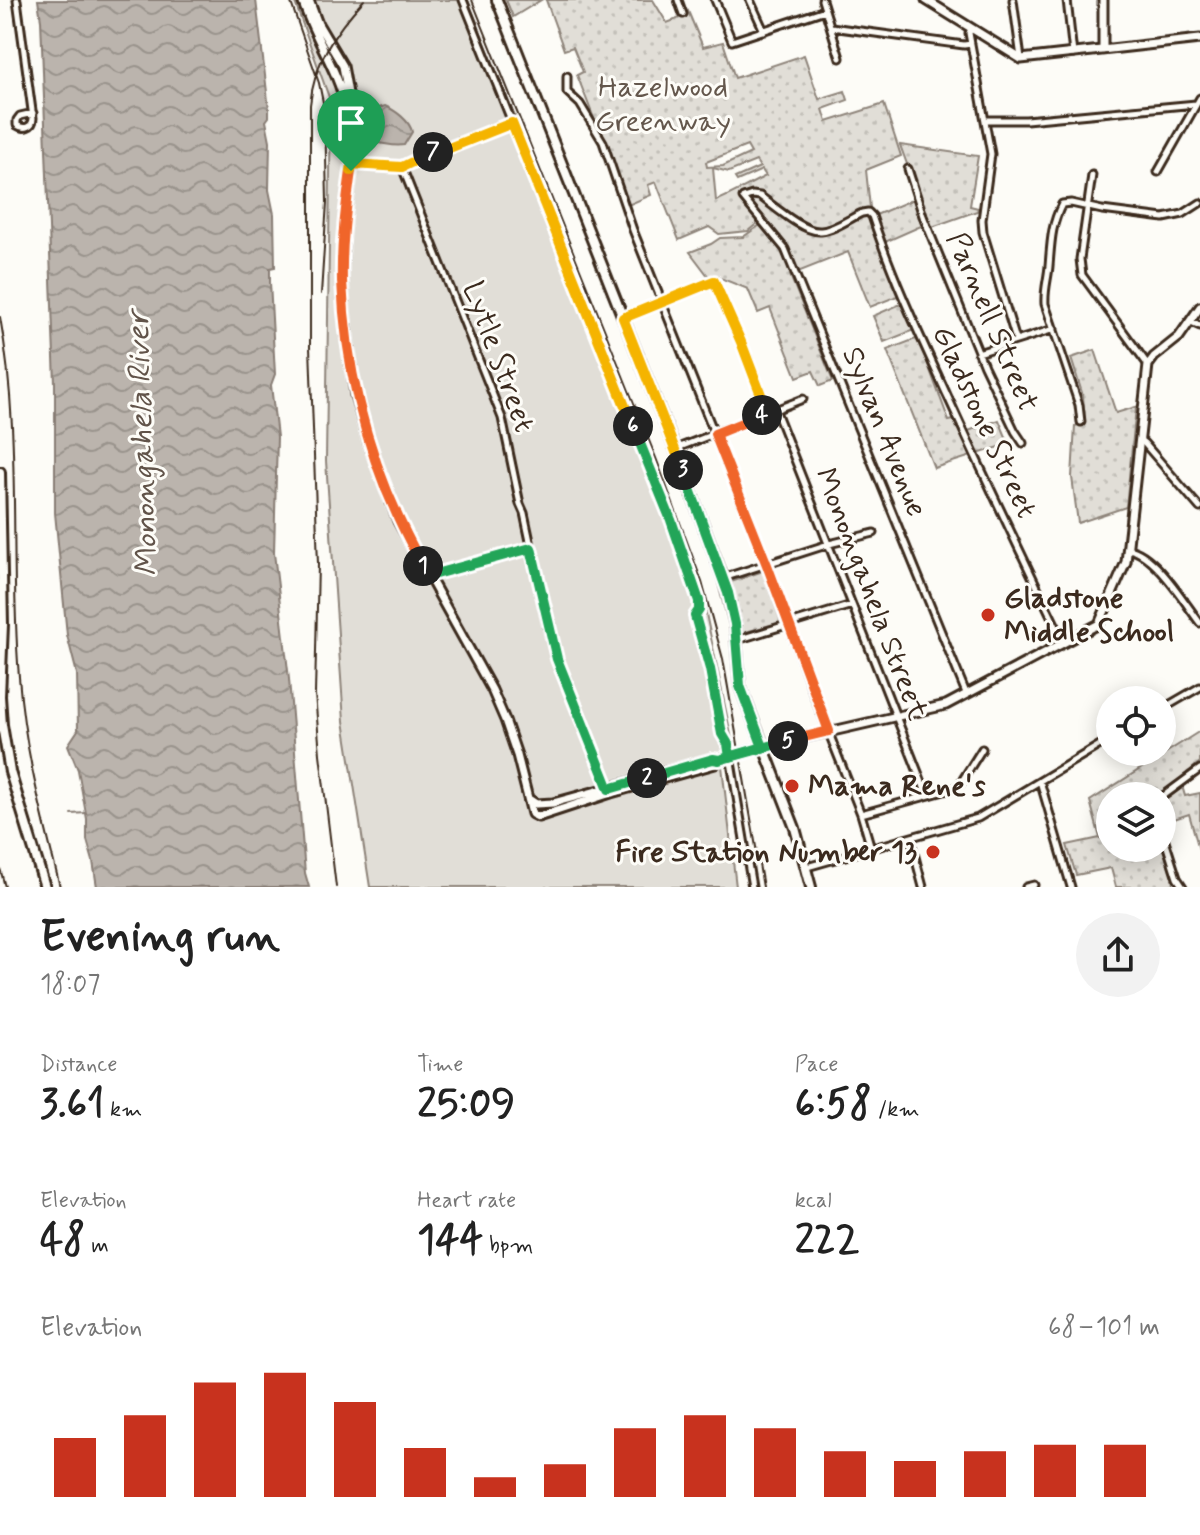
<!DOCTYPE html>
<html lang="en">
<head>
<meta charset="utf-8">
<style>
	:root { --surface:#fff; --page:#f2f2f2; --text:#222; --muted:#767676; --accent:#c8321e }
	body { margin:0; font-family:Mynerve,sans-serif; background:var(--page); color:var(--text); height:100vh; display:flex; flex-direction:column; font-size:30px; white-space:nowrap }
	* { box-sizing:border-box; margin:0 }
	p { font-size:26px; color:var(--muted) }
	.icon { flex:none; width:44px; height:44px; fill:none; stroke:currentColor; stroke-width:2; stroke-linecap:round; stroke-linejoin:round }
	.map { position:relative; height:887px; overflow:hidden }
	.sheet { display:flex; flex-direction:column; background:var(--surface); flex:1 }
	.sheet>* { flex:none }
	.buttons { position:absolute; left:1096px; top:686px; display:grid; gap:16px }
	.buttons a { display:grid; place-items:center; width:80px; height:80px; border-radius:50%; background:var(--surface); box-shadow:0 4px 20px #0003; font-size:40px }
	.pin { position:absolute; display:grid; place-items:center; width:68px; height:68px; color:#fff; margin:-82px -34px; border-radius:50% 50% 50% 0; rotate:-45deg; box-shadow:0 0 8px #0007 }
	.pin .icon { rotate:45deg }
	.km { position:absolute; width:40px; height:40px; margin:-20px; border-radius:50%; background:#222; color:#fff; font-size:22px; line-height:40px; text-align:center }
	.round { display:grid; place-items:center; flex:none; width:84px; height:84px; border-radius:42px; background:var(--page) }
	.overview { display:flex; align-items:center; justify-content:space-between; height:136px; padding:0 40px }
	h1 { font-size:44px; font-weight:700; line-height:60px }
	.stats { display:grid; grid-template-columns:repeat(3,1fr); gap:12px; height:136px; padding:8px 40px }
	.stats div { display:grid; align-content:center }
	.stats b { font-size:40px; font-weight:700 }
	.stats small { font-size:22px; font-weight:400 }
	.stats p { font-size:22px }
	.chart { height:224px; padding:16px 40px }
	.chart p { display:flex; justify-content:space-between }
	.chart svg { width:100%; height:144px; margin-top:8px; stroke:var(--accent); stroke-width:6 }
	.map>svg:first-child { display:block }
	.grass { fill:#e1ded7; stroke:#8e847a; stroke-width:2 }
	.park { fill:url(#park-dots); stroke:#8e847a; stroke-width:2; fill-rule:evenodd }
	.water { fill:url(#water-waves); stroke:#887d74; stroke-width:2 }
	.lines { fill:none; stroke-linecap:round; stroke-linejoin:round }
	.stream { stroke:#887d74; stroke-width:2 }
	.street-casing { stroke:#3b2a1e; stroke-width:11 }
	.secondary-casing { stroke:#3b2a1e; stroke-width:13 }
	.primary-casing { stroke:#3b2a1e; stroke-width:14 }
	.street { stroke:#fdfcf7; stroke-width:5 }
	.secondary { stroke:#fdfcf7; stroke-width:7 }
	.primary { stroke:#fdfcf7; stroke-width:8 }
	.rail { stroke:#3b2a1e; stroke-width:2 }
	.split-1-casing { stroke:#fff; stroke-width:16 }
	.split-2-casing { stroke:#fff; stroke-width:16 }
	.split-3-casing { stroke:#fff; stroke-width:16 }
	.split-4-casing { stroke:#fff; stroke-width:16 }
	.split-5-casing { stroke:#fff; stroke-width:16 }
	.split-6-casing { stroke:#fff; stroke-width:16 }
	.split-7-casing { stroke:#fff; stroke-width:16 }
	.split-8-casing { stroke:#fff; stroke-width:16 }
	.split-1 { stroke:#f0652b; stroke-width:10 }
	.split-2 { stroke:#22a559; stroke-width:10 }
	.split-3 { stroke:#22a559; stroke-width:10 }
	.split-4 { stroke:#f5b400; stroke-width:10 }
	.split-5 { stroke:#f0652b; stroke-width:10 }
	.split-6 { stroke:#22a559; stroke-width:10 }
	.split-7 { stroke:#f5b400; stroke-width:10 }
	.split-8 { stroke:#f5b400; stroke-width:10 }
	.poi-dot { fill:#c8321e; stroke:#fdfcf7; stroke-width:3 }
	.labels { text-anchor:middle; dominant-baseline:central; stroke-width:6; stroke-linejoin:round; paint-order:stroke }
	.park-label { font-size:30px; fill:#64574c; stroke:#fdfcf7 }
	.street-label { font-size:30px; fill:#3b2a1e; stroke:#fdfcf7 }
	.poi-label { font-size:30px; font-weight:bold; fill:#3b2a1e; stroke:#fdfcf7; text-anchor:start }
	.water-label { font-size:32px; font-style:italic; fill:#615349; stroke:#fdfcf7 }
</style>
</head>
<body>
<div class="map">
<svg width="1200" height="887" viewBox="0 0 1200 887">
	<defs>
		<pattern id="park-dots" width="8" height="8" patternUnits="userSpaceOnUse" patternTransform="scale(2)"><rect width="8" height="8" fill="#e1ded7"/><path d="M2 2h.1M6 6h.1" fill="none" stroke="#c2bfb8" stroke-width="1.8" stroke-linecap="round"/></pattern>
		<pattern id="water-waves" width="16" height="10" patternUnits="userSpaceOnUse" patternTransform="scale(2)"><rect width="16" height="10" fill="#bbb4ad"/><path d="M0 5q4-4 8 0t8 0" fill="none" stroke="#99938c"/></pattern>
	</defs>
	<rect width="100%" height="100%" fill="#fdfcf7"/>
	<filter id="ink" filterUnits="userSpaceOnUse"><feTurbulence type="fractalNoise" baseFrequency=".0125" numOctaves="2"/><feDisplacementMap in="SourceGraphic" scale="16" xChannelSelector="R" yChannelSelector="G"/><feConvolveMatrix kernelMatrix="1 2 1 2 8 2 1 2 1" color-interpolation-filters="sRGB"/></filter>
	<g filter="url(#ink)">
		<path class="grass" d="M294,0H468L626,394L703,599L733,745L722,766L736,887H370L344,721L326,461L331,103Z"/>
		<path class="park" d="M506,0H541L513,17Z
			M546,0H653L667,23L680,18L688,11L703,47L723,42L735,78L804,55L819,99L845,91L848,100L823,109L827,122L884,104L901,156L866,170L871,217L919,197L900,145L978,156L970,206L978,208L977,211L932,227L921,226L878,245L900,295L870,307L848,252L790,275L833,381L820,386L813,371L797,377L770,308L758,313L748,289L713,275L709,277L690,252L711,244L720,238L743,237L760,225L759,222L748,231L719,234L709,227L679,240L656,182L648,185L651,195L628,205L577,75L583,72L573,47L564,50ZM747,146L751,153L723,166L707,167L706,162ZM756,161L760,167L735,178L737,181L762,170L766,176C749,184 734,194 716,201L713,168L729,172Z
			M903,303L914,330L884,342L873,316Z
			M918,338L949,421L954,420L960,434L999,420L1009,444L934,468L887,350Z
			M1095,350L1116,413L1136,407L1126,507L1078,523L1072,477L1075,426L1085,423L1083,396L1071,358Z
			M763,571L781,622L742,633L738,608L731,582Z
			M1200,731V762L1180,779L1185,796L1200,793V853L1189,814L1162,823V796H1110V848H1162V841L1177,887H1116L1111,868L1076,875L1067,845L1100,838L1090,801Z"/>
		<path class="water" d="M38,0H256L269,109V117L266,121L270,141L269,190L274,214L275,267L270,268V282L275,374L271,385L277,437L274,553L289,679L305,873L309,887H97L93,861L87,840V819L78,770L68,745L78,730L77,674L67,635L55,513V383L41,20Z
			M385,106C395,110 410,121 412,132L404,145C393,147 385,143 375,143L371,139L369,111Z"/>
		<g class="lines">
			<path class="stream" d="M71,814L86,813"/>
			<g class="street-casing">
				<path id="street" d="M17,0L33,118C33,127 24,130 17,125V120L20,116L33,113
					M463,0L671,520L699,601V610L695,616L710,669L722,734L728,744L752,887
					M678,0L683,14
					M715,0L732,41L825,10
					M750,0L764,31
					M822,0L840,58
					M1013,0L1021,58
					M1067,0L1073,54
					M831,27L964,45L971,44
					M971,29L969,33L991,154L982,220L983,232L1016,340
					M567,76V92L580,104L603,142L633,230L767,565L815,698L861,814L871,848
					M986,120H1026L1196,104
					M352,164L402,167L414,160L512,123
					M402,167L502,418L520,504L524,513L549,631L557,659L609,789
					M908,169L923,216L984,366L1015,431L1023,443
					M1158,172L1200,98
					M1092,175L1080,259L1082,275L1148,365
					M624,317L714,281L741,342L768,413
					M1191,322L1200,326
					M978,353L1054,329
					M775,409L927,795
					M1081,422L1079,405L1045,304C1044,290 1048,279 1049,266C1051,243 1051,225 1062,204L1071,203L1102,210L1164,218L1183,214L1200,203
					M1140,440L1144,443L1200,508
					M675,449L803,399
					M1128,549C1155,553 1184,602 1200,623
					M428,576L531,548
					M723,578L829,544L874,533
					M737,640L852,605
					M966,693L785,249L743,198L752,195L760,196C774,206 804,233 821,231C835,230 850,218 862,213L868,212L872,216C892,277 920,336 947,395C985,478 1024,560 1064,643
					M1162,709L1200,687
					M1040,781L1071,887
					M1162,797L1200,769
					M861,814L955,788L960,784L982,749
					M1162,831L1177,878L1183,887
					M910,838L923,887
					M807,867L978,818L1110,739
					M1026,887L1034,885"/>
			</g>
			<g class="secondary-casing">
				<path id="secondary" d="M302,0C314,38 338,69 346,108
					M309,0L318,24L343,66L351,110L349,113L352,164L344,228L342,279L345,321L355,395L369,443L398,521L492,690L505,720L517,755L532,814L538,817L611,793L715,764L717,760
					M926,0L1021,59L1200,39
					M1103,50V0
					M530,800L536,804L553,803L713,759L719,760L763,747L946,705L1099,624L1126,562L1148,365L1154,357L1179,337L1200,307"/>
			</g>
			<g class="primary-casing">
				<path id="primary" d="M497,0L675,449L723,578L735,624L740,686L795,828L811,887
					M0,472L3,624L0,696L2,725L10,772L45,887"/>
			</g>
			<use href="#street" class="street"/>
			<use href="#secondary" class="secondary"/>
			<use href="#primary" class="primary"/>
			<path class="rail" d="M290,0L319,83L325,112L327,202L321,294
				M472,0L656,458L702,582L723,659L763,887
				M0,317C22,436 9,557 19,677C24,748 43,818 60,887
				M0,868L5,887
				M336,887L320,754L315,694L318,564L310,347V105C314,62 335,31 364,0"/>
		</g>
	</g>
	<g class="lines" filter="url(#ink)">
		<g class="split-1-casing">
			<path id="split-1" d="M351,171C346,207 341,244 342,281C346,383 373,477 423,566"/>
		</g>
		<g class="split-2-casing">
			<path id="split-2" d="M423,566L428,576L531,548L557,659L609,789L647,778"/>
		</g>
		<g class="split-3-casing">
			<path id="split-3" d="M647,778L713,759L719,760L763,747L740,686L735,624L728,593L683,470"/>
		</g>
		<g class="split-4-casing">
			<path id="split-4" d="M683,470L623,318L714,281L741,342L768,413L762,415"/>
		</g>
		<g class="split-5-casing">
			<path id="split-5" d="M762,415L715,434L767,565L829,731L788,741"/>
		</g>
		<g class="split-6-casing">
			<path id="split-6" d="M633,426L671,520L699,601V610L695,616L710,669L722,734L728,744L730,757L788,741"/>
		</g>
		<g class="split-7-casing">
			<path id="split-7" d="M433,152L449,148L512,123L633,426"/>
		</g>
		<g class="split-8-casing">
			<path id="split-8" d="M351,171L352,164L402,167L433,152"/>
		</g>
		<use href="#split-1" class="split-1"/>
		<use href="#split-2" class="split-2"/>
		<use href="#split-3" class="split-3"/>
		<use href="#split-4" class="split-4"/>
		<use href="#split-5" class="split-5"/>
		<use href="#split-6" class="split-6"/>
		<use href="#split-7" class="split-7"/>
		<use href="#split-8" class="split-8"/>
	</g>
	<g class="poi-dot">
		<circle cx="988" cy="615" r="8"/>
		<circle cx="792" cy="786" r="8"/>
		<circle cx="933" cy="852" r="8"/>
	</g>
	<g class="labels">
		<g class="park-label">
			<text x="663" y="87">Hazelwood<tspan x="663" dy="34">Greenway</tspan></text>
		</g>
		<g class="street-label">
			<text transform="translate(992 322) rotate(67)">Parnell Street</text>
			<text transform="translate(498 357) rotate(70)">Lytle Street</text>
			<text transform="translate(984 422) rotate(65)">Gladstone Street</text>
			<text transform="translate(884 432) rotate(68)">Sylvan Avenue</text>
			<text transform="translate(871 594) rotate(69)">Monongahela Street</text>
		</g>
		<g class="poi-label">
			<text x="1004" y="598">Gladstone<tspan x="1004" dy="34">Middle School</tspan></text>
			<text x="808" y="786">Mama Rene's</text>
			<text x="917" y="852" text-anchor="end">Fire Station Number 13</text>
		</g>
		<g class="water-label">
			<text transform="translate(143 444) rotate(-92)">Monongahela River</text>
		</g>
	</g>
</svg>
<div class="buttons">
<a><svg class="icon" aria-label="locate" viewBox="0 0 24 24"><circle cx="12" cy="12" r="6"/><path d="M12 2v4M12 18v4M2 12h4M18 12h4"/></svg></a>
<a><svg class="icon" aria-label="layers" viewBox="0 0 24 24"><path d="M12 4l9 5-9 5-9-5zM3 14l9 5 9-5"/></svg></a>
</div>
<div class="pin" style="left:351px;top:171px;background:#1e9e55"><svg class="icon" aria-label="arrive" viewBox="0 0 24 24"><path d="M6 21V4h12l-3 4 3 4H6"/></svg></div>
<b class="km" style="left:423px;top:566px">1</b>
<b class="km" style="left:647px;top:778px">2</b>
<b class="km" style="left:683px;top:470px">3</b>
<b class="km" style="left:762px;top:415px">4</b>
<b class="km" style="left:788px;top:741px">5</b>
<b class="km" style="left:633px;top:426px">6</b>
<b class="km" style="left:433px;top:152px">7</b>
</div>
<section class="sheet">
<div class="overview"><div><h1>Evening run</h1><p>18:07</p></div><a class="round"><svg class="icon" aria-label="share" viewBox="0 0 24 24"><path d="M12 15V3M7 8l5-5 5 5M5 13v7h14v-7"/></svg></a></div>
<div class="stats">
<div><p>Distance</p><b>3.61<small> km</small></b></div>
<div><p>Time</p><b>25:09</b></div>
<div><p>Pace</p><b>6:58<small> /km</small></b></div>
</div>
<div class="stats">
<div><p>Elevation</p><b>48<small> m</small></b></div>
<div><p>Heart rate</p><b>144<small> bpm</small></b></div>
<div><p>kcal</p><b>222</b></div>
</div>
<div class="chart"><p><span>Elevation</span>68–101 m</p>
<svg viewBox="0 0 160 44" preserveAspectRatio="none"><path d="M5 44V26M15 44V19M25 44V9M35 44V6M45 44V15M55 44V29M65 44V38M75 44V34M85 44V23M95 44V19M105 44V23M115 44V30M125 44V33M135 44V30M145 44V28M155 44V28"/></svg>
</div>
</section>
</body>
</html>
